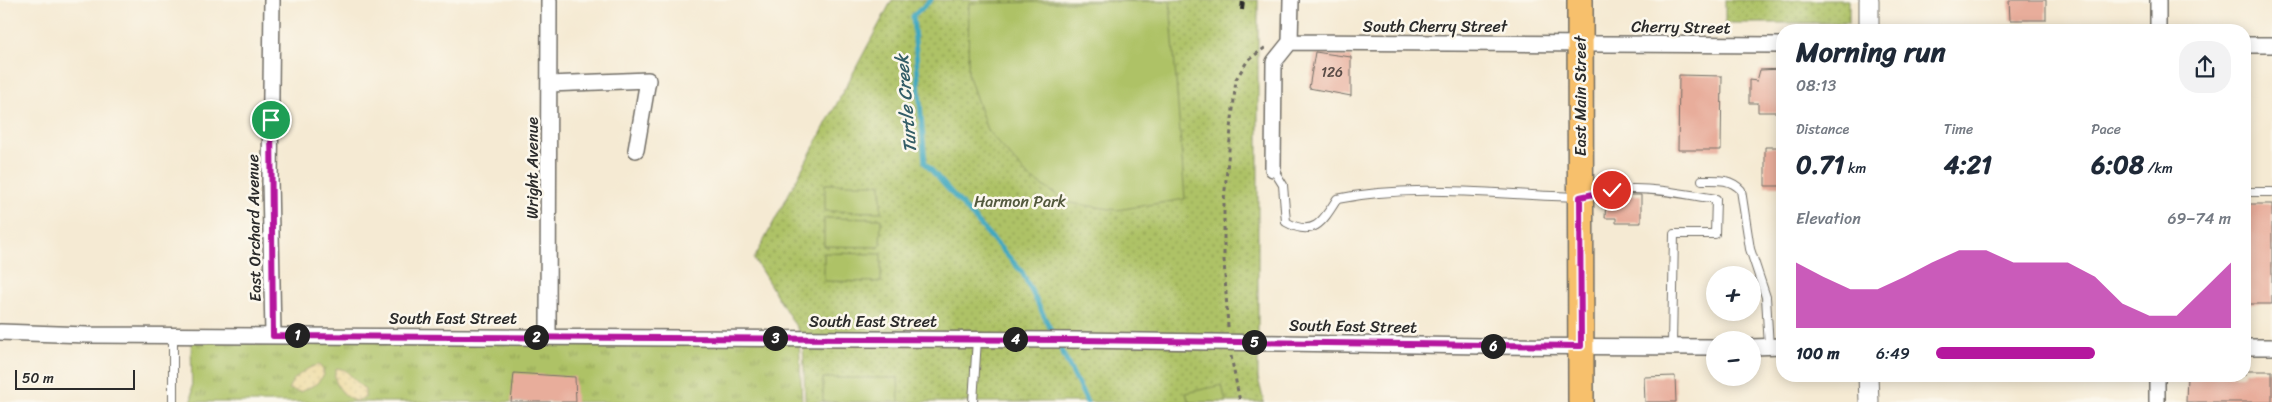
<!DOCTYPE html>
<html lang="en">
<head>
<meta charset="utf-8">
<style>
	:root { --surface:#fff; --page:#f2f2f3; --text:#1f2937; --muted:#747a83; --accent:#b5179e }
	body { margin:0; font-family:Sriracha,sans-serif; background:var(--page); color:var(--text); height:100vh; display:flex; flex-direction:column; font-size:19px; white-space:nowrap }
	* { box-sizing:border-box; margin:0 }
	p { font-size:16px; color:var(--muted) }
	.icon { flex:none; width:28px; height:28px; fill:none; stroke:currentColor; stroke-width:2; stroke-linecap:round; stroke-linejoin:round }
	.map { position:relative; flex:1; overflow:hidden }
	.panel { position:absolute; left:1776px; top:24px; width:475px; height:358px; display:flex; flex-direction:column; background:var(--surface); border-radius:20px; box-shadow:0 2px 12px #0003 }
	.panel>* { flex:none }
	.controls { position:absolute; left:1706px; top:266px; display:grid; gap:10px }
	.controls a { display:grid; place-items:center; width:55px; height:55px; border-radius:50%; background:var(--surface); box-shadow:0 2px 12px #0003; font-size:25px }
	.scale { position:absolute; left:15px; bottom:12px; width:120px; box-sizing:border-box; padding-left:5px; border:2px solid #2b2b2b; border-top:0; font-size:14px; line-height:18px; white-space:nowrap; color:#2b2b2b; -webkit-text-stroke:4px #fbf7ec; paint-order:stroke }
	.pin { position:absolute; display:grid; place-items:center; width:42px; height:42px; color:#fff; margin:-21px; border:2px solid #fff; border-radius:50%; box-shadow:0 1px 5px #0007 }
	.km { position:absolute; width:25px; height:25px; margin:-12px; border-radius:50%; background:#222; color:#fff; font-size:14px; line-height:25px; text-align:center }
	.round { display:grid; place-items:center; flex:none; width:52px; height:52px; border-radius:20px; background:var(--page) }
	.overview { display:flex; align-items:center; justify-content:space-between; height:85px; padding:0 20px }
	h1 { font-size:28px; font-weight:700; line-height:38px }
	.metrics { display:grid; grid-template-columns:repeat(3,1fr); gap:8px; height:85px; padding:5px 20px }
	.metrics div { display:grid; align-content:center }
	.metrics b { font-size:25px; font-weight:700 }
	.metrics small { font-size:14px; font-weight:400 }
	.metrics p { font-size:14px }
	.chart { height:140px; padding:10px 20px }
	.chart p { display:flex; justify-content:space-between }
	.chart svg { width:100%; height:90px; margin-top:5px; fill:var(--accent); opacity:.7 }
	ul { padding:0 20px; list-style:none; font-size:16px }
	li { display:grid; grid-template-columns:80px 60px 1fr; align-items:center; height:38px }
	li i { height:12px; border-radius:6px; background:var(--accent) }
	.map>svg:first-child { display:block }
	.grass { fill:url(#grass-tufts); stroke:#6c7648 }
	.sand { fill:url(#sand-dots); stroke:#8c8264 }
	.park { fill:url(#park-dots); stroke:#6c7648 }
	.pitch { fill:#aec266; stroke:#6c7648 }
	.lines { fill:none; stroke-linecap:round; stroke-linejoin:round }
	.stream { stroke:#40a8c0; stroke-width:5 }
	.building { fill:#e8ad9b }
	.service-casing { stroke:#726e66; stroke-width:10 }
	.minor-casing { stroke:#726e66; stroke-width:18 }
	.tertiary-casing { stroke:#726e66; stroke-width:21 }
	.primary-casing { stroke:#726e66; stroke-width:28 }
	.path { stroke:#726e66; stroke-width:3; stroke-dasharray:4 4; stroke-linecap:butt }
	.service { stroke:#fff; stroke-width:8 }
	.minor { stroke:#fff; stroke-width:15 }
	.tertiary { stroke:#fff; stroke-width:19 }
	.primary { stroke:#f7c06c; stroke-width:25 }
	.rail { stroke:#2b2b2b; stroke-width:4; stroke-dasharray:8 4; stroke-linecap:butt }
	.route-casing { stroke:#fff; stroke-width:10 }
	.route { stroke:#b5179e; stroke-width:6 }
	.labels { text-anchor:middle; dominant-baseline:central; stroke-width:5; stroke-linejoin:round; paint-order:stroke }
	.number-label { font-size:14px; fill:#5a4c47 }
	.street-label { font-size:16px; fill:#2b2b2b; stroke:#fbf7ec }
	.park-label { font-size:16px; fill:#52583d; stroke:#fbf7ec }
	.water-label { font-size:18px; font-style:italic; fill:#335d67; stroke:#fbf7ec }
</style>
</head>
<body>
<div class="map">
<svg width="2272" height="402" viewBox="0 0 2272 402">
	<defs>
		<pattern id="grass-tufts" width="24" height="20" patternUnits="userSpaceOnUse" patternTransform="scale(1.25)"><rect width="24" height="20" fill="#aec266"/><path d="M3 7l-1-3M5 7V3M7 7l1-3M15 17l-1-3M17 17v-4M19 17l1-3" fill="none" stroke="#8e9e54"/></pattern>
		<pattern id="sand-dots" width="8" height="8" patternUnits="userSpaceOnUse" patternTransform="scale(1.25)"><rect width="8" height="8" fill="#eeda9e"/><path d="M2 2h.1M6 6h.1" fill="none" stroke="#cb8" stroke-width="1.8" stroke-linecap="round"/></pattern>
		<pattern id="park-dots" width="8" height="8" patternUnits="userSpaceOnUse" patternTransform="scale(1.25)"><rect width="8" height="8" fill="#aec266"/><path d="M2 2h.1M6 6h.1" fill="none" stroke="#8e9e54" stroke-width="1.8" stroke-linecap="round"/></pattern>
	</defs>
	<rect width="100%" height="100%" fill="#fbf7ec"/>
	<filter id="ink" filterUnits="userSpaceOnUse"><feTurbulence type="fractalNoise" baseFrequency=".02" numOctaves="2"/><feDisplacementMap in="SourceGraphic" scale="10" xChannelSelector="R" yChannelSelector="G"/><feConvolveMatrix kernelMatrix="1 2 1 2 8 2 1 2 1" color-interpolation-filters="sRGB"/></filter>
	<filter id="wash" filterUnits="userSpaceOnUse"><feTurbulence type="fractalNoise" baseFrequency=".0096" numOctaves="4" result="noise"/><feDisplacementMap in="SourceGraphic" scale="20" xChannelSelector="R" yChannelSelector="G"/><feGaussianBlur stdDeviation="1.12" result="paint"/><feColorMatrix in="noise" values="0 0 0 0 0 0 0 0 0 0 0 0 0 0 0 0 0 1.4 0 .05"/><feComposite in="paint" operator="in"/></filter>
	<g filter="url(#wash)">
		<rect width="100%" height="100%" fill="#f5ead3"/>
		<path class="grass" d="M191,335L799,338L802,402H192Z"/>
		<path class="sand" d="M319,365L323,370L324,375L316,384L300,392L289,389C289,380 310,365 319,365Z
			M337,368L345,370L365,390V398L355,401C344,397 329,380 337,368Z"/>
		<path class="park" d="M892,0H1258V378L1264,402H805L803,338L754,259Z
			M1725,0H1849V23H1725Z"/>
		<path class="pitch" d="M1170,1L1185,199L1117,210L1070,203L1030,178L987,130L968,74L969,3Z
			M825,184H881V212L825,211Z
			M824,218L881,219L880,247L824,246Z
			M824,253L881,254V282L824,281Z
			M823,378H898L899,402H823Z
			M1222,385L1226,402H1189L1186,393Z"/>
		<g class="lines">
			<path class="stream" d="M931,0L913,16L925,163L1022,272L1087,402"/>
		</g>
		<g id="blocks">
			<path class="building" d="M2009,0H2046V20H2010Z
				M1315,52L1351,57V96L1309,88Z
				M1782,69V112H1758V103H1749V80L1757,81L1760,70Z
				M1679,75L1722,76L1721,150H1678Z
				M1765,147H1782V186H1765Z
				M1622,195H1641V223H1616V218H1605L1606,198L1622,197Z
				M2245,204H2272V304H2245Z
				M2245,371H2272V402H2186L2187,375H2245Z
				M514,373L575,377L576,402H511Z
				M1675,376L1676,402H1645L1644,377Z"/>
		</g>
	</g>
	<g filter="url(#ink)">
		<use href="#blocks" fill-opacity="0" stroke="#726e66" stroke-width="1"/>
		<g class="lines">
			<g class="service-casing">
				<path id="service" d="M1273,169L1283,185L1286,222C1314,238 1323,221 1337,199C1416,183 1497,195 1577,197C1591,198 1612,189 1629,189C1658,188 1688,195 1716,199L1715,234H1674L1672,346
					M1702,180C1717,180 1729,178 1741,190L1750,249L1766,297L1769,347
					M2245,192H2272
					M173,402V335
					M973,402L977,339"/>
			</g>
			<g class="minor-casing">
				<path id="minor" d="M272,0L270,180L273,335
					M2158,30V0
					M1290,42L1782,45
					M2245,45H2272
					M549,84L648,80L636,150
					M1273,169L1274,62L1290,42L1291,0
					M0,332L87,335L1077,340L1483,346L1715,347
					M548,337L549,0
					M1752,347L1782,346
					M2245,347H2272
					M2157,375V402"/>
			</g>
			<g class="tertiary-casing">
				<path id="tertiary" d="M1869,30V0
					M1868,375L1869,402"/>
			</g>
			<g class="primary-casing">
				<path id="primary" d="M1580,0L1581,402"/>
			</g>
			<path class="path" d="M1228,327L1224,260V200L1236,79L1248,60L1266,47
				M1231,356L1240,402"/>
			<use href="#service" class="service"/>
			<use href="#minor" class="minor"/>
			<use href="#tertiary" class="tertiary"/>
			<use href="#primary" class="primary"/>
			<path class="rail" d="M1242,10L1243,0"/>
		</g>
	</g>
	<g class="lines" filter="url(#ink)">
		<g class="route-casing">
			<path id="route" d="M271,120L273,336L1077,340L1581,346L1580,197L1612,190"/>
		</g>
		<use href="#route" class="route"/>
	</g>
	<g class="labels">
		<g class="number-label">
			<text x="1332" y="72">126</text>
		</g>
		<g class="street-label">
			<text x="1435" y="26">South Cherry Street</text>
			<text transform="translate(1681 27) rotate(1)">Cherry Street</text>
			<text transform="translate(1580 96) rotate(-90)">East Main Street</text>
			<text transform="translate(532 168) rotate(-90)">Wright Avenue</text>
			<text transform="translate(254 228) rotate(-91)">East Orchard Avenue</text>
			<text x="453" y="318">South East Street</text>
			<text x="873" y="321">South East Street</text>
			<text transform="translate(1353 326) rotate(1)">South East Street</text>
		</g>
		<g class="park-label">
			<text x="1020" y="201">Harmon Park</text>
		</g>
		<g class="water-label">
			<text transform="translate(906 104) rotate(-95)">Turtle Creek</text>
		</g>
	</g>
</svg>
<div class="controls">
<a>+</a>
<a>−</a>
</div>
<div class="scale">50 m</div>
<div class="pin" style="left:271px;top:120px;background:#1e9e55"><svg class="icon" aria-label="arrive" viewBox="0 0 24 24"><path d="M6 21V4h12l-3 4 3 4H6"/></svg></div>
<div class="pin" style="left:1612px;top:190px;background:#d93025"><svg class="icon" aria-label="check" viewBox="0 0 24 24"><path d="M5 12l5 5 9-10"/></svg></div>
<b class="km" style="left:297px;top:335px">1</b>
<b class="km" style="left:536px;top:337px">2</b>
<b class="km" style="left:775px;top:338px">3</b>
<b class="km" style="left:1015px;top:339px">4</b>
<b class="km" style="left:1254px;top:342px">5</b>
<b class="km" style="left:1493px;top:346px">6</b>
<section class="panel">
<div class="overview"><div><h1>Morning run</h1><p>08:13</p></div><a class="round"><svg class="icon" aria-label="share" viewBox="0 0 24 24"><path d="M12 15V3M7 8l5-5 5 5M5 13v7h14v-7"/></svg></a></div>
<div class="metrics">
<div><p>Distance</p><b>0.71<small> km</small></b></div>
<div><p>Time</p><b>4:21</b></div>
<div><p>Pace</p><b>6:08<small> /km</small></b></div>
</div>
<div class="chart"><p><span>Elevation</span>69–74 m</p>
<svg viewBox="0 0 160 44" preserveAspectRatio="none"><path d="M0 44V12L10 19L20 25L30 25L40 19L50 12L60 6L70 6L80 12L90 12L100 12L110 19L120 32L130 38L140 38L150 25L160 12V44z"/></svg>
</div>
<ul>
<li><b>100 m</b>6:49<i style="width:54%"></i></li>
</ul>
</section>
</div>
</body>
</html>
